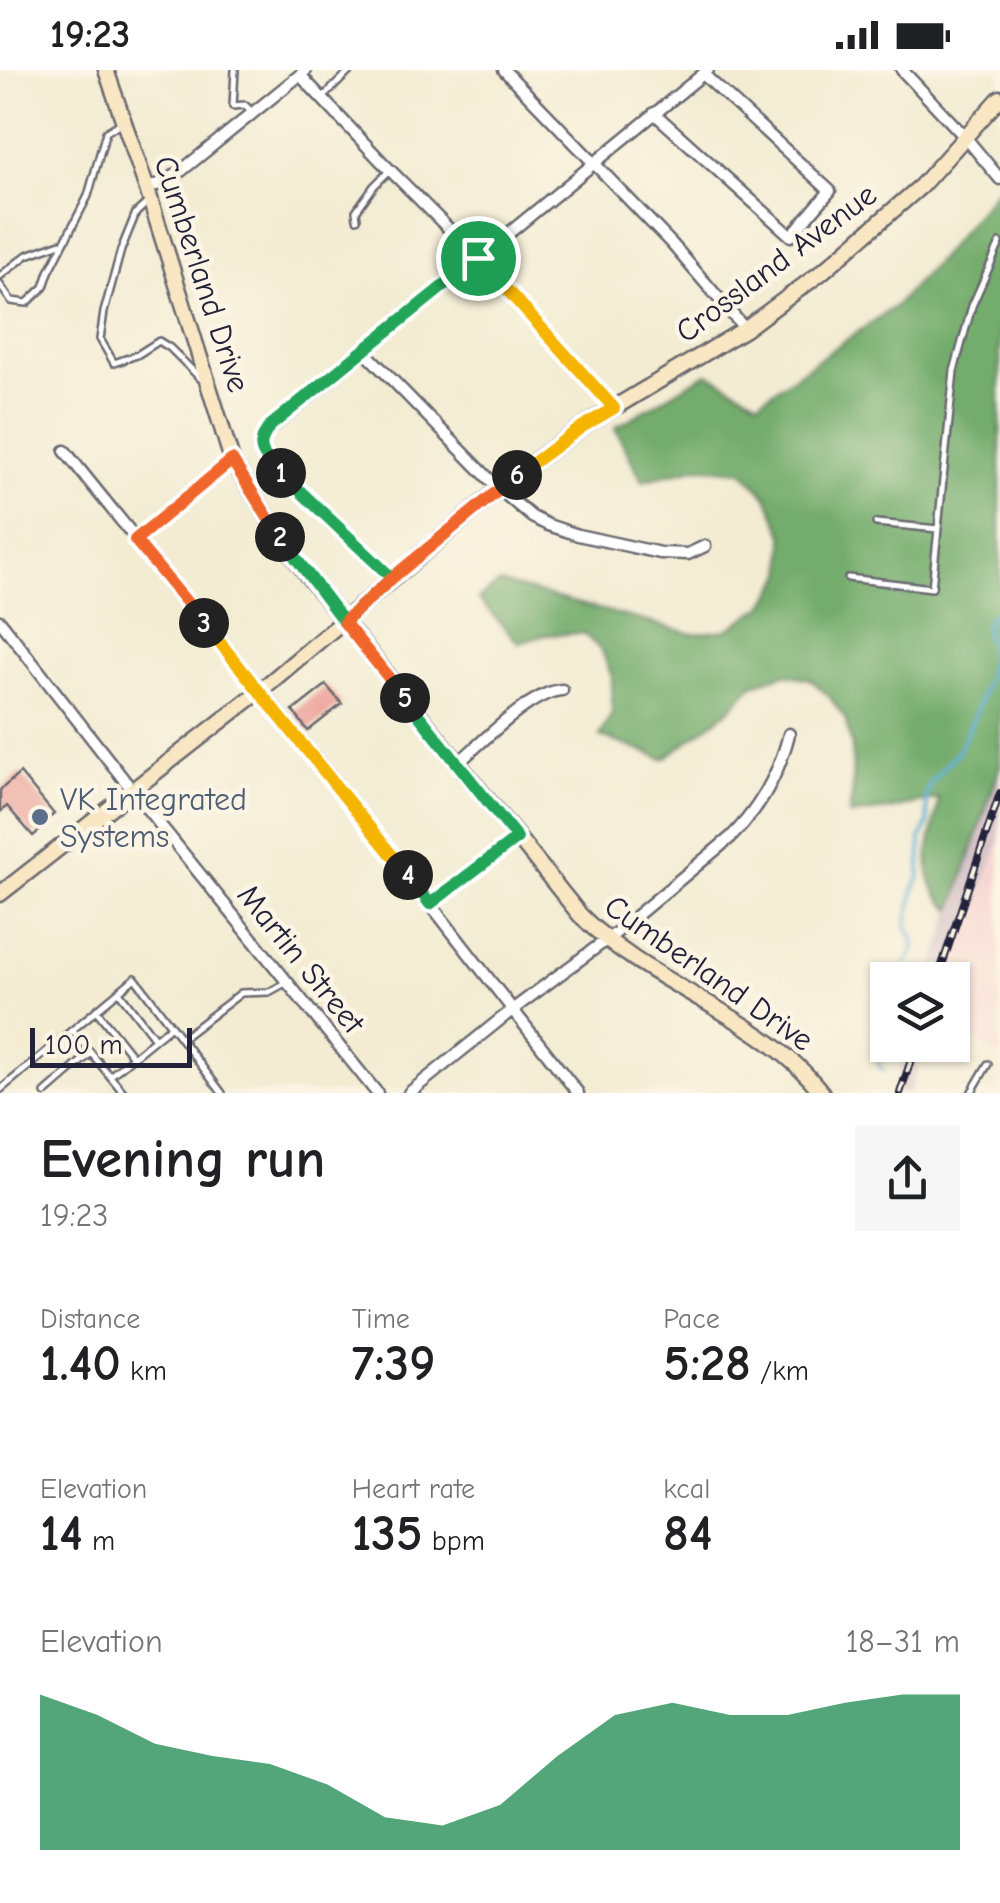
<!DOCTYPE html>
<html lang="en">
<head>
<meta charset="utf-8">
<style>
	:root { --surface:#fff; --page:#f6f6f6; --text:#202124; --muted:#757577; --accent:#0b8043 }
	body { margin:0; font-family:"Comic Neue",sans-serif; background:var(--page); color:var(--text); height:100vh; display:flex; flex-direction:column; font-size:38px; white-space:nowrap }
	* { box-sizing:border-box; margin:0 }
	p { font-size:32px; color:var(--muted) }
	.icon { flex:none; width:55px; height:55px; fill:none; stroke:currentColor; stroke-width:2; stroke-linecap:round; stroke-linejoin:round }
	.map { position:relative; height:1023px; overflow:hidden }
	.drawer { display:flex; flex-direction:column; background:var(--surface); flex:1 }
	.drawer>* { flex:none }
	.fabs { position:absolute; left:870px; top:892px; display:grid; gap:20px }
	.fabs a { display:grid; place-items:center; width:100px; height:100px; border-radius:0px; background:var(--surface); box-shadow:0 2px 8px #0004; font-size:50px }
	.scale { position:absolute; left:30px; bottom:25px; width:162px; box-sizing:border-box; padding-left:10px; border:5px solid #22223b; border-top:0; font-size:28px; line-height:35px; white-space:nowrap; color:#22223b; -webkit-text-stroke:8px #fcf5e5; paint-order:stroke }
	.pin { position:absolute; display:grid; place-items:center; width:85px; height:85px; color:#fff; margin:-42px; border:5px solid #fff; border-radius:50%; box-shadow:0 2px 10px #0007 }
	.km { position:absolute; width:50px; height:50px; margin:-25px; border-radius:50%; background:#222; color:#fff; font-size:28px; line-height:50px; text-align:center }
	.round { display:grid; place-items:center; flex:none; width:105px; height:105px; border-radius:0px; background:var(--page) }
	.summary { display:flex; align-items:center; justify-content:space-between; height:170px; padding:0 40px }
	h1 { font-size:55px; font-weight:700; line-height:75px }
	.stats { display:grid; grid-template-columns:repeat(3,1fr); gap:15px; height:170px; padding:10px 40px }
	.stats div { display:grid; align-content:center }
	.stats b { font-size:50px; font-weight:700 }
	.stats small { font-size:28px; font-weight:400 }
	.stats p { font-size:28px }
	.chart { height:280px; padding:20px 40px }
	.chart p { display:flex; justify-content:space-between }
	.chart svg { width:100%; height:180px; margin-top:10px; fill:var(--accent); opacity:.7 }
	.status { display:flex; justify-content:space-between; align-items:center; height:70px; padding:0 50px; background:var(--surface); direction:ltr }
	.status svg { height:28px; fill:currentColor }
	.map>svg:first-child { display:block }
	.built { fill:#f7d0cf }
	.industrial { fill:#d2bec5 }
	.forest { fill:#73ac6c; stroke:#4a6754; stroke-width:2.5 }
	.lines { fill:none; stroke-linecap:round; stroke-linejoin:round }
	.stream { stroke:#59add5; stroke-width:4 }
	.building { fill:#ea9a93 }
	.service-casing { stroke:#6b6970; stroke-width:10 }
	.minor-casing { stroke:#6b6970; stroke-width:15 }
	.secondary-casing { stroke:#6b6970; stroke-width:19 }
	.service { stroke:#fff; stroke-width:5 }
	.minor { stroke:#fff; stroke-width:10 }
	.secondary { stroke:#f9e7c3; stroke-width:14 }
	.rail-casing { stroke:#22223b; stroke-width:8 }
	.rail { stroke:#fcf5e5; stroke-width:4; stroke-dasharray:11; stroke-linecap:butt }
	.split-1-casing { stroke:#fff; stroke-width:20 }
	.split-2-casing { stroke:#fff; stroke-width:20 }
	.split-3-casing { stroke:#fff; stroke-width:20 }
	.split-4-casing { stroke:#fff; stroke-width:20 }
	.split-5-casing { stroke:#fff; stroke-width:20 }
	.split-6-casing { stroke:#fff; stroke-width:20 }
	.split-7-casing { stroke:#fff; stroke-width:20 }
	.split-1 { stroke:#22a559; stroke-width:12 }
	.split-2 { stroke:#22a559; stroke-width:12 }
	.split-3 { stroke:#f0652b; stroke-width:12 }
	.split-4 { stroke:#f5b400; stroke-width:12 }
	.split-5 { stroke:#22a559; stroke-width:12 }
	.split-6 { stroke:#f0652b; stroke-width:12 }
	.split-7 { stroke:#f5b400; stroke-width:12 }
	.service-dot { fill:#5c6f8a; stroke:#fcf5e5; stroke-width:4 }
	.labels { text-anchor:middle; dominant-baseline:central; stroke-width:9; stroke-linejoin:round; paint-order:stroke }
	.street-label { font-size:32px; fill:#22223b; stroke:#fcf5e5 }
	.service-label { font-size:32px; fill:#4e5e75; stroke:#fcf5e5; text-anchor:start }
</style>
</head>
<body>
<div class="status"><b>19:23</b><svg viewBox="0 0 49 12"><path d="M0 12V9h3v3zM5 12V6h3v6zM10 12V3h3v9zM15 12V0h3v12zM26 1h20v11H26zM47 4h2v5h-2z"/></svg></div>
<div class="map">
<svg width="1000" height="1023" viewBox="0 0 1000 1023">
	<rect width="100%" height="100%" fill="#fcf5e5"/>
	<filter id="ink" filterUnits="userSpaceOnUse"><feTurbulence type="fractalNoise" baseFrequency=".01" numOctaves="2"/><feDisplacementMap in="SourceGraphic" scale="20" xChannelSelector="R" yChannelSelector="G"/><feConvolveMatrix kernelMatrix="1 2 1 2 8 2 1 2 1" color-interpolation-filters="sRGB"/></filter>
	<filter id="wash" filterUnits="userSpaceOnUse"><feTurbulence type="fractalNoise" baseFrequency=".0048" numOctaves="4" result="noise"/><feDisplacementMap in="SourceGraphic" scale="40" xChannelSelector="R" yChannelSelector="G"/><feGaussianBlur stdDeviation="2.25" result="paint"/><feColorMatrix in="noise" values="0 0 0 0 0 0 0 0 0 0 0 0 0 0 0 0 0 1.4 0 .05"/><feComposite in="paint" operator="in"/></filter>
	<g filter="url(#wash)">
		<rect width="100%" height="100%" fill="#f3ecd3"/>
		<path class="built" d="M1000,770V985L953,958L952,910H949Z"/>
		<path class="industrial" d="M1000,696V770L949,910H929Z
			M908,975H926L909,1023H893Z"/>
		<path class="forest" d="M996,120L1000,124V696L952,840C913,807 932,773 939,728L893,739L849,745L853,718L852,677L845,648L828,625L810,609L785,604L753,614L728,641L664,689L600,666L612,643V607L602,581L583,563L545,565L519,573L478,529L500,513L693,564L727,560L765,535L784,504V465L767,427L742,401L698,397L642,411L615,358L707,303L759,331L894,237L938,190Z"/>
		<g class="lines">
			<path class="stream" d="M896,910L913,882L914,870L907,856L914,820L920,807L921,768L928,753L926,725L931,712L959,680L977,640L988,605L991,582L985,557L992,543L1000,542
				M883,1001C868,981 883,962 888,941"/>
		</g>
		<g id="blocks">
			<path class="building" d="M326,615L342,634L308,661L293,641Z
				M20,703L54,744L41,755L45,756L33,766L7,736L0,742V720Z"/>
		</g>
	</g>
	<g filter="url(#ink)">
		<use href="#blocks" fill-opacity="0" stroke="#6b6970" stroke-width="2.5"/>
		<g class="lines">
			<g class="service-casing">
				<path id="service" d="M235,0L233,36L245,35L253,43
					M322,28L351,0
					M148,132L136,143L121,180L104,242L100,269L114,293L137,285L159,271L170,278L201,309
					M357,149L356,141L374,116L390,100
					M0,206L27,185L61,173
					M0,215L11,231L27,233L44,217L49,202L88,126L106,62L121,53
					M876,453L938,459
					M848,508L932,518L954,301L972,236L1000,173
					M432,833L514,770
					M119,922L155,969
					M96,940L133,987
					M72,960L124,1023
					M181,969L241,923L269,922L287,912
					M110,1006L171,956
					M0,1020L135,908L222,1023
					M45,1023L91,983
					M971,1023L988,994"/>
			</g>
			<g class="minor-casing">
				<path id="minor" d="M504,0L672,174L745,259
					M902,0L966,68L1000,109
					M300,5L381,91L478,188L614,338
					M654,43L791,166L830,121L703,4
					M147,119L170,109L181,101L306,0
					M363,280L499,419L532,447L548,455L578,465L660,483L688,484L705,476
					M65,381C130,463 197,542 263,623C370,754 473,890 578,1023
					M135,470L232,390
					M392,508L266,388L260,376L265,363L708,0
					M0,551L132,720L377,1023
					M457,694C481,673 532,621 562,620
					M409,1023L512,940L617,862L731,767C760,738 779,704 789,664"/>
			</g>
			<g class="secondary-casing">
				<path id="secondary" d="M106,0L147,119L232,390L280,467L307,505L580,845C652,918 760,943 822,1023
					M0,824L261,620L511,409L582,357L745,259L822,202L921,116L1000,28"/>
			</g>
			<use href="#service" class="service"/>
			<use href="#minor" class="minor"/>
			<use href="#secondary" class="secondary"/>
			<g class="rail-casing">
				<path id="rail" d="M937,910L1000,723
					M900,1023L916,975"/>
			</g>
			<use href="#rail" class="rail"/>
		</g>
	</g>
	<g class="lines" filter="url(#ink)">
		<g class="split-1-casing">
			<path id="split-1" d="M281,403C263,386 253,378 270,356L478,188"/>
		</g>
		<g class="split-2-casing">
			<path id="split-2" d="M280,467L344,552L392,508L281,403"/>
		</g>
		<g class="split-3-casing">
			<path id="split-3" d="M204,553L135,470L232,390L280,467"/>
		</g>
		<g class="split-4-casing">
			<path id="split-4" d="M204,553L408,805"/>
		</g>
		<g class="split-5-casing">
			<path id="split-5" d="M405,628L517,768L430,834L408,805"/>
		</g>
		<g class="split-6-casing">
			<path id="split-6" d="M405,628L344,552L392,508L517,405"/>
		</g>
		<g class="split-7-casing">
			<path id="split-7" d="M478,188L614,338L582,357L517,405"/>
		</g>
		<use href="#split-1" class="split-1"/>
		<use href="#split-2" class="split-2"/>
		<use href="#split-3" class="split-3"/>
		<use href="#split-4" class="split-4"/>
		<use href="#split-5" class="split-5"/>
		<use href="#split-6" class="split-6"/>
		<use href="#split-7" class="split-7"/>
	</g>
	<circle class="service-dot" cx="40" cy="747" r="10"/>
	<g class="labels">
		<g class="street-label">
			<text transform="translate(776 193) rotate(-37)">Crossland Avenue</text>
			<text transform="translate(202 204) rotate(72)">Cumberland Drive</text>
			<text transform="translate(301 889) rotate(51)">Martin Street</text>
			<text transform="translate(709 903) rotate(35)">Cumberland Drive</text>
		</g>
		<g class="service-label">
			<text x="60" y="729">VK Integrated<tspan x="60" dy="37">Systems</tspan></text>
		</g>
	</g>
</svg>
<div class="fabs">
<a><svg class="icon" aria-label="layers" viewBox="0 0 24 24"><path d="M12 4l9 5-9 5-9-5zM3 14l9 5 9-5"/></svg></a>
</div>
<div class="scale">100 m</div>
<div class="pin" style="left:478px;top:188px;background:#1e9e55"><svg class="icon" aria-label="arrive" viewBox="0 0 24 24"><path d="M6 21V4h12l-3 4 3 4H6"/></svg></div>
<b class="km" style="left:281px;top:403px">1</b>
<b class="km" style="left:280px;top:467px">2</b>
<b class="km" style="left:204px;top:553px">3</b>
<b class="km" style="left:408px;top:805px">4</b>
<b class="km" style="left:405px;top:628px">5</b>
<b class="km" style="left:517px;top:405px">6</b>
</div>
<section class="drawer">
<div class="summary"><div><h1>Evening run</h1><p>19:23</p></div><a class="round"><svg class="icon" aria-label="share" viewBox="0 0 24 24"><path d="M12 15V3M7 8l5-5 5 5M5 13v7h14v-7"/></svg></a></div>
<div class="stats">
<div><p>Distance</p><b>1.40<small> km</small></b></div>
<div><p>Time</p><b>7:39</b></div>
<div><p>Pace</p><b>5:28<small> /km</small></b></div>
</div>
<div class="stats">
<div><p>Elevation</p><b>14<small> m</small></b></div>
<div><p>Heart rate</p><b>135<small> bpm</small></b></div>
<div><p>kcal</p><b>84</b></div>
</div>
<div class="chart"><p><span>Elevation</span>18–31 m</p>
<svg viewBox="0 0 160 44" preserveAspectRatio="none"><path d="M0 44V6L10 11L20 18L30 21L40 23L50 28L60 36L70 38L80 33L90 21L100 11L110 8L120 11L130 11L140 8L150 6L160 6V44z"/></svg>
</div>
</section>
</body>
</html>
